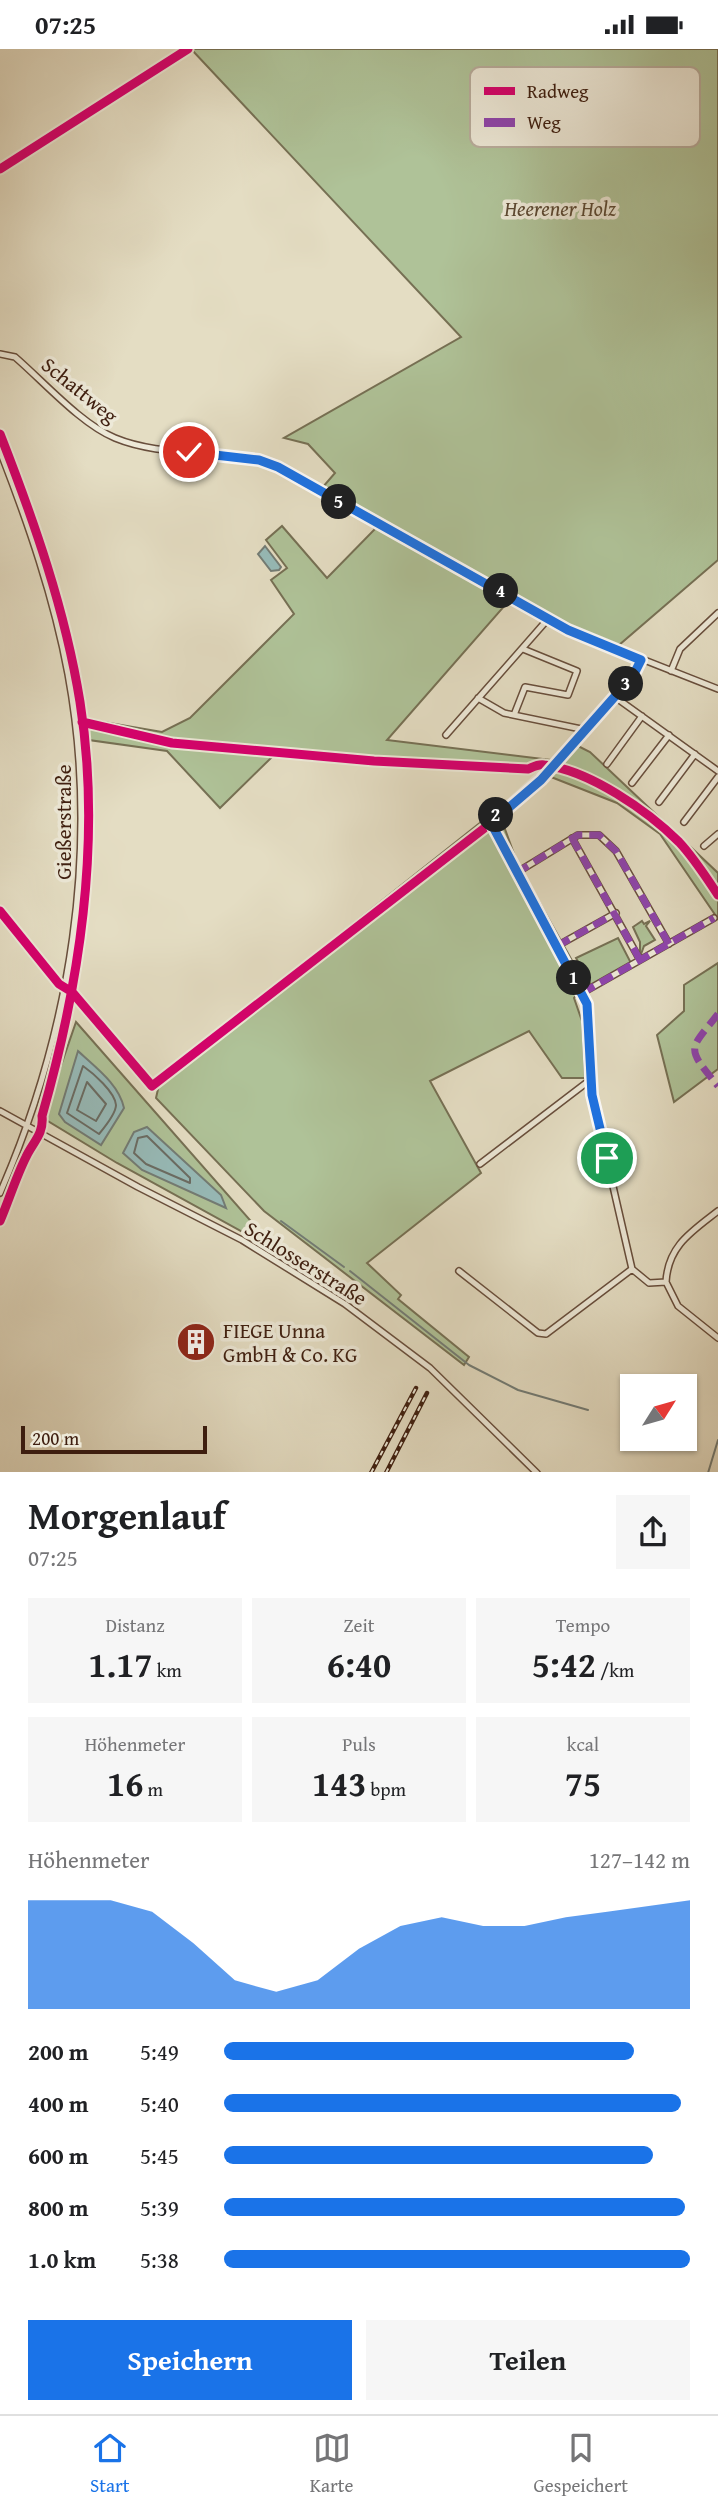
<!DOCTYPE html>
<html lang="de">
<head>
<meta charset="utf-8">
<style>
	:root { --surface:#fff; --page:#f6f6f6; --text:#202124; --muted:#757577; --line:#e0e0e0; --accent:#1a73e8 }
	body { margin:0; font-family:"Gentium Book Plus",serif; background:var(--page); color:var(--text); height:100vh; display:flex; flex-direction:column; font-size:26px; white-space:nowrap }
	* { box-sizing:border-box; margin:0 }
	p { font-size:23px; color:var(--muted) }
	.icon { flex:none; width:38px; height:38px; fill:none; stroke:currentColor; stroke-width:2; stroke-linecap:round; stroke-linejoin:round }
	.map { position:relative; height:1423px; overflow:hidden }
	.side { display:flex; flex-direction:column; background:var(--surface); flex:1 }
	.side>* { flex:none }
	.needle { width:46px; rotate:53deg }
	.tools { position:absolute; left:620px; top:1325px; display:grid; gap:14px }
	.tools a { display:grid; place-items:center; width:77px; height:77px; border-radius:0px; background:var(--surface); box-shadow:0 2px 5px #0004; font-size:35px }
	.scale { position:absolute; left:21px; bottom:18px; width:186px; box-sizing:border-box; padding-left:7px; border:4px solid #3e1e0f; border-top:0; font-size:19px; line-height:24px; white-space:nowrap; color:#3e1e0f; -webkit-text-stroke:5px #ede9d8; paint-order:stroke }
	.pin { position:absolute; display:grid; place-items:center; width:60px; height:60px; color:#fff; margin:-30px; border:4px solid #fff; border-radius:50%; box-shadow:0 2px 7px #0007 }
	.km { position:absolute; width:35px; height:35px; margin:-18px; border-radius:50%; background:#222; color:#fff; font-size:19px; line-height:35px; text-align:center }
	.round { display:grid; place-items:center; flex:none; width:74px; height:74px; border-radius:0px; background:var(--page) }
	.overview { display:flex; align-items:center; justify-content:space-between; height:119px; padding:0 28px }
	h1 { font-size:38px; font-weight:700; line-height:52px }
	.metrics { display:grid; grid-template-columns:repeat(3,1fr); gap:10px; height:119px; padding:7px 28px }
	.metrics div { display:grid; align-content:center; border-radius:0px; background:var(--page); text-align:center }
	.metrics b { font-size:35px; font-weight:700 }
	.metrics small { font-size:19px; font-weight:400 }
	.metrics p { font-size:19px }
	.chart { height:196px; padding:14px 28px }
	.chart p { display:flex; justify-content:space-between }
	.chart svg { width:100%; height:126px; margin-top:7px; fill:var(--accent); opacity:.7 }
	.primary-button { display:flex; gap:14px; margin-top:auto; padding:14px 28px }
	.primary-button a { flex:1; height:80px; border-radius:0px; background:var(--accent); color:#fff; font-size:28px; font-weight:700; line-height:80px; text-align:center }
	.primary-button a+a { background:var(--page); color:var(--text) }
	ul { padding:0 28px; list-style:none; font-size:23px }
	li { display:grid; grid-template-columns:112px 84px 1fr; align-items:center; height:52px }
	li i { height:18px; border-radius:9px; background:var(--accent) }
	.status { display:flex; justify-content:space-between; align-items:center; height:49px; padding:0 35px; background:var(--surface); direction:ltr }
	.status svg { height:19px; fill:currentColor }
	.tabs { display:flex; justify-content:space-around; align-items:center; height:98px; border-top:2px solid var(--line); background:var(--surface); font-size:19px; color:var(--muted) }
	.tabs a { display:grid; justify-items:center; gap:4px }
	.tabs .on { color:var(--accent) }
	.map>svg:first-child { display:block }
	.green { fill:#afc298; stroke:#767054; stroke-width:2 }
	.water { fill:#97bbb9; stroke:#737c75; stroke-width:2 }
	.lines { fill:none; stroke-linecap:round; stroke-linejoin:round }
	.shore { stroke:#6a6c64; stroke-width:2 }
	.stream { stroke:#737c75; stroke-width:2 }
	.street-casing { stroke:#684e3c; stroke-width:8 }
	.street { stroke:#ede9d8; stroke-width:5 }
	.rail-casing { stroke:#3e1e0f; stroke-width:4.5 }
	.rail { stroke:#ede9d8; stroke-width:2; stroke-dasharray:5; stroke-linecap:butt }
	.quiet { stroke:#8e44ad; stroke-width:7; stroke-dasharray:14 7; stroke-linecap:butt }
	.cycleway-casing { stroke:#ede9d8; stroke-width:13 }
	.cycleway { stroke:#d6006c; stroke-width:9 }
	.route-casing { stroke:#fff; stroke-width:14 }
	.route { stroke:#1a73e8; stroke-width:9 }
	.labels { text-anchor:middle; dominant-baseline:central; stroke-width:7; stroke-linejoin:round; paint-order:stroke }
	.park-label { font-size:21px; font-style:italic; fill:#5a4731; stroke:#ede9d8 }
	.street-label { font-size:21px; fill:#3e1e0f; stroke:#ede9d8 }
	.poi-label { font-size:21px; fill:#3e1e0f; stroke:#ede9d8; text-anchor:start }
	.key { fill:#ede9d8; stroke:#b8ac9c; stroke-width:2 }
	.key-label { font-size:19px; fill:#3e1e0f }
</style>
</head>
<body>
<div class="status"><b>07:25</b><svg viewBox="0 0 49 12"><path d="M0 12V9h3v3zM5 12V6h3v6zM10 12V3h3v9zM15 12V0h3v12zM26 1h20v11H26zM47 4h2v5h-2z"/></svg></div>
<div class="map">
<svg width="718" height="1424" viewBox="0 0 718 1424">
	<rect width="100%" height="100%" fill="#e4ddc3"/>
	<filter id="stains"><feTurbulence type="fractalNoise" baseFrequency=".00286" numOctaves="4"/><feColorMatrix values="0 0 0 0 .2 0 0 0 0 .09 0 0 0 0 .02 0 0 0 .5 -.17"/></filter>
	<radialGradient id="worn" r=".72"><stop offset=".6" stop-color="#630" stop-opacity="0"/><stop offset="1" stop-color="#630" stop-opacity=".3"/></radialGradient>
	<path class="green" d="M194,0H718V511L619,596L550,568L513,547L387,691L551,711L539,723L273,707L220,759L167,702L89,691L86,670L162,683L190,669L294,565L271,531L287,519L266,491L282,477L327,529L375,480L357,460L322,439L335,424L308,395L284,389L461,288L192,1Z
		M576,696L590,703L718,824V870L660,785L617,754L551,728Z
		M486,769L502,772L517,813L585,935L574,949L582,972L585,1029H562L529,982L430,1032L481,1124L367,1214L401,1246L398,1250L469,1308L464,1316L264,1162L156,1049L161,1027Z
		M642,872L644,875L650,872L646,877L655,891L644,897L640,908V893L633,878Z
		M618,889L632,916L592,938L576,909Z
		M718,914V1020L674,1053L657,986L684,962V936Z
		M76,973L277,1202L117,1114L43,1069Z"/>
	<path class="water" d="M265,497L281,518L279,521L271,522L258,505Z
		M78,1002C95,1018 119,1035 124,1059L101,1096L65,1073L59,1065Z
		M147,1078L221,1146L226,1159L142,1121L123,1104L134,1083Z"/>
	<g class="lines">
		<path class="shore" d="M83,1017C93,1024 115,1043 116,1056C116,1064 104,1079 99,1085L67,1064Z
			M87,1033L106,1055L96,1072L77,1061Z
			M147,1087L190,1129V1134L146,1115L134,1104L138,1089Z"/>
		<path class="stream" d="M281,1172L344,1218
			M350,1222L469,1316L518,1341L588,1361
			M708,1424L718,1391"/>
		<g class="street-casing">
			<path id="street" d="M0,305L15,308C44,333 81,375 115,389C166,410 226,398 278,418L568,581L718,640
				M0,402C28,474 54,549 68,625C100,799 71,982 0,1144
				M641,611L633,627L541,731L491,774L587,955L592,1046L632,1220L649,1234L666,1233L678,1257L718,1289
				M671,622L680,600L718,564
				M615,648L718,722
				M478,649L504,664L586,681
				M514,666L525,638L568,646L577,622L523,600
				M446,686L548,570
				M607,715L642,667
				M632,734L669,686
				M659,753L695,705
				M684,773L718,728
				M572,789L640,911
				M704,797L718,785
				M516,824L578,786H599L616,802L669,895
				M557,897L616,864
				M582,944L714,869
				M0,1062L138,1138L242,1191L345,1255L430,1319L537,1424
				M480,1115L590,1031
				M459,1222L538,1284L546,1285L632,1220
				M666,1233C668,1197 691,1183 718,1162"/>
		</g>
		<use href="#street" class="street"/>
		<g class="rail-casing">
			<path id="rail" d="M371,1424L416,1339
				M386,1424L427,1344"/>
		</g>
		<use href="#rail" class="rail"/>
		<path class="quiet" d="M572,789L640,911
			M516,824L578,786H599L616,802L669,895
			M557,897L616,864
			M582,944L714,869
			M718,965C689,1002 685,997 718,1037"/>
		<g class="cycleway-casing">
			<path id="cycleway" d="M0,120L188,0
				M0,385C34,472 65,560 80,653C102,791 80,934 42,1067C44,1085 33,1093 26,1108C16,1128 9,1151 0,1172
				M82,673L172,694L374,712L528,720C533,718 538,715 544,716C589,721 648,762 679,793C694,809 706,828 718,846
				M0,862L59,935L72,943L152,1037L491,774L552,718"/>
		</g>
		<use href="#cycleway" class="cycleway"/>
	</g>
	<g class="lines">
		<g class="route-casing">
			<path id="route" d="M189,403L259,411L278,418L568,581L641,611L633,627L541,731L491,774L587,955L592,1046L607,1109"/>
		</g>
		<use href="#route" class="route"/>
	</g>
	<defs>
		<g id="building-disc" transform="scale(2.0125)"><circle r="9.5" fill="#8f2418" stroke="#ede9d8"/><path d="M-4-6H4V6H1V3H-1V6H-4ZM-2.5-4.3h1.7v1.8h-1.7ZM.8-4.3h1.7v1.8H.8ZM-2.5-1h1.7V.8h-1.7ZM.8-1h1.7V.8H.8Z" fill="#fff"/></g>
	</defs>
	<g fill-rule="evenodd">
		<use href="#building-disc" x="196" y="1293"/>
	</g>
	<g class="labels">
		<g class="park-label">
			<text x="560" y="159">Heerener Holz</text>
		</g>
		<g class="street-label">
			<text transform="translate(80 341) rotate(39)">Schattweg</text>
			<text transform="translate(63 773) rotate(-90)">Gießerstraße</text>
			<text transform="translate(306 1214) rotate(32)">Schlosserstraße</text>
		</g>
		<g class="poi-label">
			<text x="223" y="1281">FIEGE Unna<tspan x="223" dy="24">GmbH &amp; Co. KG</tspan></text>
		</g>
	</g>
	<rect x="470" y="18" width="230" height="80" rx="10" class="key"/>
	<rect x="484" y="38" width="31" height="8" fill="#d6006c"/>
	<rect x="484" y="69" width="31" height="9" fill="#8e44ad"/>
	<g class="key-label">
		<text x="527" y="49">Radweg</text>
		<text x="527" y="80">Weg</text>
	</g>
	<rect width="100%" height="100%" filter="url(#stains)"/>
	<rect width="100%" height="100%" fill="url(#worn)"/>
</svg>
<div class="tools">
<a><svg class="needle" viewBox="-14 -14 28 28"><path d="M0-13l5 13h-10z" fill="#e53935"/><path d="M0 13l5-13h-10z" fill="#757577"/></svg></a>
</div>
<div class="scale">200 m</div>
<div class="pin" style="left:607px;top:1109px;background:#1e9e55"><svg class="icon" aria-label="arrive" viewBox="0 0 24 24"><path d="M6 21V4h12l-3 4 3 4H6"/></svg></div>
<div class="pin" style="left:189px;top:403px;background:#d93025"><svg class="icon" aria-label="check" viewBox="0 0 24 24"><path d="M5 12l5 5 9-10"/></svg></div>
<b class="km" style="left:574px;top:929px">1</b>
<b class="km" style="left:496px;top:766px">2</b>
<b class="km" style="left:626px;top:635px">3</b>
<b class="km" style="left:501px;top:542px">4</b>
<b class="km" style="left:339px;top:453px">5</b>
</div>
<section class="side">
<div class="overview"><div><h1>Morgenlauf</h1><p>07:25</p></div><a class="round"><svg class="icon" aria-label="share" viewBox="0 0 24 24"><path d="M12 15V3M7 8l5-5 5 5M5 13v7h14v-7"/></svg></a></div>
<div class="metrics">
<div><p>Distanz</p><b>1.17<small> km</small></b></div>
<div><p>Zeit</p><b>6:40</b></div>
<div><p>Tempo</p><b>5:42<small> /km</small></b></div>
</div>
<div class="metrics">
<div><p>Höhenmeter</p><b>16<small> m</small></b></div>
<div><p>Puls</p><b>143<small> bpm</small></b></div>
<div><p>kcal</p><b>75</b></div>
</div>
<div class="chart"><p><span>Höhenmeter</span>127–142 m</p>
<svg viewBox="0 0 160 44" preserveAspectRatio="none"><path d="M0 44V6L10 6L20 6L30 10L40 21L50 34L60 38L70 34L80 23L90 15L100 12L110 15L120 15L130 12L140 10L150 8L160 6V44z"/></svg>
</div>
<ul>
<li><b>200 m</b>5:49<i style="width:88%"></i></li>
<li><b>400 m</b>5:40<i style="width:98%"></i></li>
<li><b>600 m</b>5:45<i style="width:92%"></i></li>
<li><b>800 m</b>5:39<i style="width:99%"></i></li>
<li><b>1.0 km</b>5:38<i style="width:100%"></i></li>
</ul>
<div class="primary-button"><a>Speichern</a><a>Teilen</a></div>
</section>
<nav class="tabs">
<a class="on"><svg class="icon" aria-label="home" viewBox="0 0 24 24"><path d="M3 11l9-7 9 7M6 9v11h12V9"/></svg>Start</a>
<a><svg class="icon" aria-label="map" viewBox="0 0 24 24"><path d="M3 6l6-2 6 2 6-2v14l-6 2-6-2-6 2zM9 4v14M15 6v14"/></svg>Karte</a>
<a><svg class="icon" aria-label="saved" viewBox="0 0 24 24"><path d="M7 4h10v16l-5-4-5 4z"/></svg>Gespeichert</a>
</nav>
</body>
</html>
